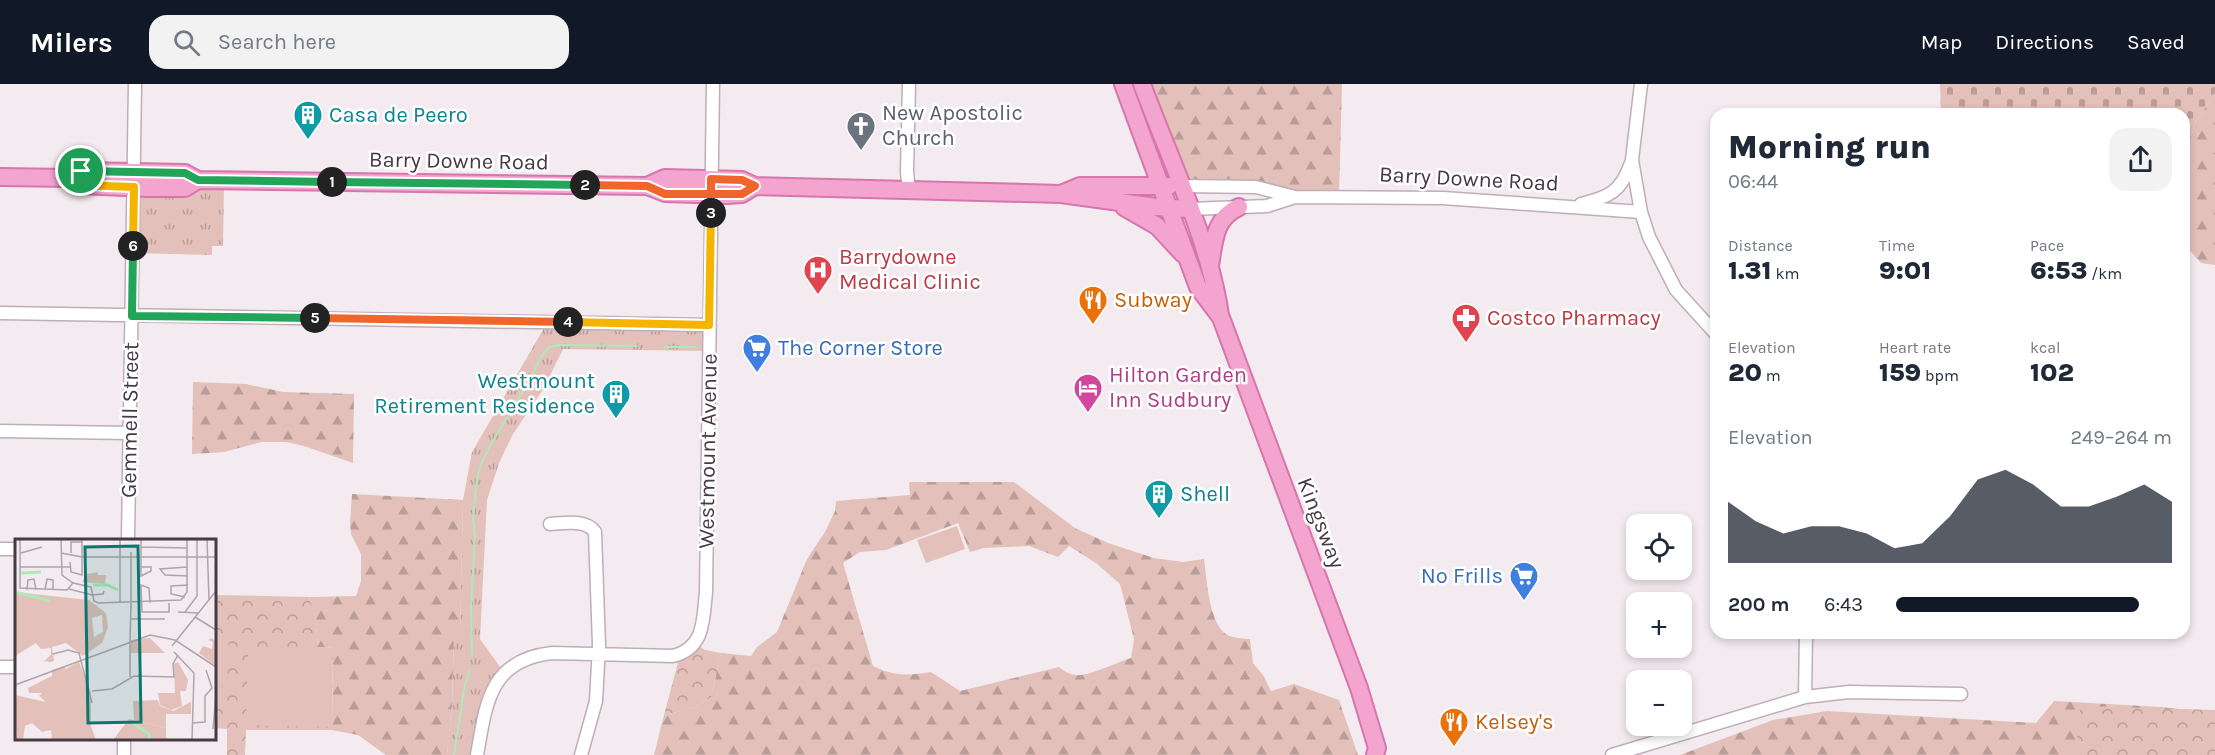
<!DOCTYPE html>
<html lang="en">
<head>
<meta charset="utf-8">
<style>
	:root { --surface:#fff; --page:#f2f2f3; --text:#1f2937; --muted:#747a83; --accent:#111827 }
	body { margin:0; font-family:Karla,sans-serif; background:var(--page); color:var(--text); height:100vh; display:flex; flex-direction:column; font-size:22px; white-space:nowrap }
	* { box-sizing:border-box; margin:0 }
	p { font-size:20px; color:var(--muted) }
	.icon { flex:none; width:33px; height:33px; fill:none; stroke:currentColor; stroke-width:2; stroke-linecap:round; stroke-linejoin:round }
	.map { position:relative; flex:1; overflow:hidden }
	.side { position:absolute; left:1710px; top:24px; width:480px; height:531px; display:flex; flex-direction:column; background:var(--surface); border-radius:18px; box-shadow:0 3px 9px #0003 }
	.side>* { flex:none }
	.tools { position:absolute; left:1626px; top:430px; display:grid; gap:12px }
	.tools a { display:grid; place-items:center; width:66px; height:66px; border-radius:12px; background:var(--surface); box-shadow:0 3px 9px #0003; font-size:30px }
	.pin { position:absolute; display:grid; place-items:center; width:51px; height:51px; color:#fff; margin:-26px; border:3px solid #fff; border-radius:50%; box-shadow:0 2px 6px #0007 }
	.km { position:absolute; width:30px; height:30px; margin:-15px; border-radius:50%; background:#222; color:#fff; font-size:16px; line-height:30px; text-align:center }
	.round { display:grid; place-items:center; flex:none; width:63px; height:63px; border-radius:18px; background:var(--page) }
	.overview { display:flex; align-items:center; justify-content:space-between; height:102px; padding:0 18px }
	h1 { font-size:33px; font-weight:800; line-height:45px }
	.metrics { display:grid; grid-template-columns:repeat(3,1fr); gap:9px; height:102px; padding:6px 18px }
	.metrics div { display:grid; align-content:center }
	.metrics b { font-size:26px; font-weight:800 }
	.metrics small { font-size:16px; font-weight:400 }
	.metrics p { font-size:16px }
	.chart { height:168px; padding:12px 18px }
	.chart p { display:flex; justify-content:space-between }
	.chart svg { width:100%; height:108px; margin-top:6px; fill:var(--accent); opacity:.7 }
	ul { padding:0 18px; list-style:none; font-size:20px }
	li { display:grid; grid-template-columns:96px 72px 1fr; align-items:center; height:45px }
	li i { height:15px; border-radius:8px; background:var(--accent) }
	header { display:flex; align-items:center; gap:36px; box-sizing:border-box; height:84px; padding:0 30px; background:var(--accent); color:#fff }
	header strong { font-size:28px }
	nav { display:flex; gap:33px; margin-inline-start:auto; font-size:21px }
	.search { width:420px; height:54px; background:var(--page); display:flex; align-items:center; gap:15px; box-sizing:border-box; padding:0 21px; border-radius:18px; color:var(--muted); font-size:22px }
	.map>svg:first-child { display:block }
	.grass { fill:url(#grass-tufts) }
	.forest { fill:url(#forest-firs); fill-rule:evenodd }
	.cemetery { fill:url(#cemetery-stones) }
	.park { fill:url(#park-crowns) }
	.garden { fill:#e3c0b9 }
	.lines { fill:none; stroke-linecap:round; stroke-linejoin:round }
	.stream { stroke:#afe9b7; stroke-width:2 }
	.minor-casing { stroke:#beaeb8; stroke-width:15 }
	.major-casing { stroke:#d776ad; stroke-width:20 }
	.minor { stroke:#fff; stroke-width:12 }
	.major { stroke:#f3a5d0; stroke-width:16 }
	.split-1-casing { stroke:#fff; stroke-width:12 }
	.split-2-casing { stroke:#fff; stroke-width:12 }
	.split-3-casing { stroke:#fff; stroke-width:12 }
	.split-4-casing { stroke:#fff; stroke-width:12 }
	.split-5-casing { stroke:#fff; stroke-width:12 }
	.split-6-casing { stroke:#fff; stroke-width:12 }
	.split-7-casing { stroke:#fff; stroke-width:12 }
	.split-1 { stroke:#22a559; stroke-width:8 }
	.split-2 { stroke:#22a559; stroke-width:8 }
	.split-3 { stroke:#f0652b; stroke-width:8 }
	.split-4 { stroke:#f5b400; stroke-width:8 }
	.split-5 { stroke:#f0652b; stroke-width:8 }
	.split-6 { stroke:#22a559; stroke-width:8 }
	.split-7 { stroke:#f5b400; stroke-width:8 }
	.labels { text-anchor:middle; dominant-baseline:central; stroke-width:5; stroke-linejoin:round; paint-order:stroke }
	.worship-label { font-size:22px; fill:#5b616d; stroke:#fff; text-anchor:start }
	.culture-label { font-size:22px; fill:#0d838f; stroke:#fff; text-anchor:start }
	.street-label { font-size:22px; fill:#473a42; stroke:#fff }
	.health-label { font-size:22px; fill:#be3a42; stroke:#fff; text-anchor:start }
	.food-label { font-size:22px; fill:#c56008; stroke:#fff; text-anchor:start }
	.shop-label { font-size:22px; fill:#366cbe; stroke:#fff; text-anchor:start }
	.hotel-label { font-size:22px; fill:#b23c85; stroke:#fff; text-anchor:start }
	.inset-river { fill:none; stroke:#afe9b7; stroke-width:3 }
	.inset-road { fill:none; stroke:#afa4aa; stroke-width:1.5 }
	.view { fill:#0f766e; fill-opacity:0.15; stroke:#0f766e; stroke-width:3 }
	.inset-edge { fill:none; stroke:#473a42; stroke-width:3 }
</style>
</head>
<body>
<header>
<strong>Milers</strong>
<div class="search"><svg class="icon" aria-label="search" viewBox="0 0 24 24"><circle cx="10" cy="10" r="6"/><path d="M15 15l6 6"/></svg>Search here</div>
<nav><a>Map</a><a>Directions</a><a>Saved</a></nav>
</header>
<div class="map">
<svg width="2215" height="671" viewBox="0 0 2215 671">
	<defs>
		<pattern id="grass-tufts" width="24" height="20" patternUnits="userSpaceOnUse" patternTransform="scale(1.5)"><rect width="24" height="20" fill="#e3c0b9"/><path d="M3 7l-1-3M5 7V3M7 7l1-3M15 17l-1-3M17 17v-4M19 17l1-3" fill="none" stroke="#ba9d98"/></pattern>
		<pattern id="forest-firs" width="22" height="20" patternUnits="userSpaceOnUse" patternTransform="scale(1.5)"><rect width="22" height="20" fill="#e3c0b9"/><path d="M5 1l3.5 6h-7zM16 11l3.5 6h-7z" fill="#ba9d98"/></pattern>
		<pattern id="cemetery-stones" width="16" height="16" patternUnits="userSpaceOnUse" patternTransform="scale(1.5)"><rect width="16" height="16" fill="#e3c0b9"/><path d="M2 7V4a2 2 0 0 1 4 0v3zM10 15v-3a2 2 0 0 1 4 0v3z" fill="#ba9d98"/></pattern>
		<pattern id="park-crowns" width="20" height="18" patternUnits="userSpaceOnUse" patternTransform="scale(1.5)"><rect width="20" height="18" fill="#e3c0b9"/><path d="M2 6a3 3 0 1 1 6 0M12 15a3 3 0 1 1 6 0" fill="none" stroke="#ba9d98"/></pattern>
	</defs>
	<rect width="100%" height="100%" fill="#f4ebf0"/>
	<path class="grass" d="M224,97L223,162H212V171L133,169L135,104Z
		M547,239L710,241V267L563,265L544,304L513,350L499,379L487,416L480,555L505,590L496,601L477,671H447L452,620L454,551L460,550L463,416L472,368Z"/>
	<path class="forest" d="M1143,0H1342L1339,112L1256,103L1182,102Z
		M2215,9V181L2201,179L2184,160V74L2196,37Z
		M193,298L246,300L283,308L354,310L353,379L304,362L286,358H262L224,368L192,370Z
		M909,398H1014L1075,444L1108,459L1154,474L1183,478L1204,475C1207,495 1208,531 1223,548C1231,555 1241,554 1250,555L1253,579L1263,591L1271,607L1294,600L1339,616L1358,671H654L664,631L694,624L711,613L721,569L751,572L757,563L777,548L807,475L825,448L835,427L836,417L910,411ZM958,439L970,468L984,464L1029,462L1058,473L1069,462L1096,479L1120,500L1134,555L1131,574C1118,578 1087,593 1076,591C1070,591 1064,587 1059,583L960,607L931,588C909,592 893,592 873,582L843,479L860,468L886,466Z
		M352,410L463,416L460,551H454L452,620L447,671H386L358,651L332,646L333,564L318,563L315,532L309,513L356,512L361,497V470L351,450L350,439Z
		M2054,617L2161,623L2215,629V671H1680L1773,636L1827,627L2036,639Z"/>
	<path class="cemetery" d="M1940,0H2215V9L2196,37L2184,74V30H1941Z"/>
	<path class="park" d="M215,511L309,513L315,532L318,563L333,564L332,646H246L245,671H227V645L215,644Z
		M696,560L705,566L721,569L711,613L694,624L664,631L680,571Z
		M2080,622L2215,626V671H2076Z"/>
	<path class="garden" d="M957,442L965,465L926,479L917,456Z
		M215,555H229L227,603L215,602Z
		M248,564L331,566L330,643L246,641Z"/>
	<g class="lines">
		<path class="stream" d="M664,263H696
			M472,572L471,523L475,454L473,434L477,394L481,380L490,362L530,295L541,273L549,263L559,261L637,262
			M454,671L465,600L470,586"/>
		<g class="minor-casing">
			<path id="minor" d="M909,0L907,88L909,106
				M1641,0L1632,76L1641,128L1649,153L1676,206L1716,250
				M1182,102L1256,103L1295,113L1443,114L1641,128
				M1581,120C1609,113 1621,108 1631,79
				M1190,125L1267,122L1295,113
				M0,229L709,241
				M0,347L129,349
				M550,440C564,439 586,435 595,448L599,561L596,617L581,671
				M128,456L135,0
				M0,465H16
				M0,583H16
				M1805,613L1806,549
				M124,671V654
				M477,671C486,620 489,576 552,569L673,572C705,564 703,536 706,508L713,0
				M1612,671L1805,613L1849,608L1961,610"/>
		</g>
		<g class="major-casing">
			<path id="major" d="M1123,0L1198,203L1219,231
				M1142,0C1169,74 1209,154 1220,231L1359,604L1377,664L1375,671
				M0,93L70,94L81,87L185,89L198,96L647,102L665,109L727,111L742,110L755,102
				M70,94L79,101L147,104H185L198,96
				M647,102L665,94L742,96L755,102L1061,110L1156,123L1190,125
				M1061,110L1080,102H1169
				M1124,123L1157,142L1183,170
				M1210,182C1214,158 1214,134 1239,123"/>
		</g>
		<use href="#minor" class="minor"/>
		<use href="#major" class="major"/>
	</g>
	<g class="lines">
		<g class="split-1-casing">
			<path id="split-1" d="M81,87L185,89L198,96L332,98"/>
		</g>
		<g class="split-2-casing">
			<path id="split-2" d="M332,98L585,101"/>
		</g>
		<g class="split-3-casing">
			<path id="split-3" d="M585,101L647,102L665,110H711V95L742,96L755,102L742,110H711V129"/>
		</g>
		<g class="split-4-casing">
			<path id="split-4" d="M568,238L709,241L711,129"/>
		</g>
		<g class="split-5-casing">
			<path id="split-5" d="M315,234L568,238"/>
		</g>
		<g class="split-6-casing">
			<path id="split-6" d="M133,162L132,232L315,234"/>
		</g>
		<g class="split-7-casing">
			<path id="split-7" d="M81,87L70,94L79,101L134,103L133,162"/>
		</g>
		<use href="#split-1" class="split-1"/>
		<use href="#split-2" class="split-2"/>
		<use href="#split-3" class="split-3"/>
		<use href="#split-4" class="split-4"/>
		<use href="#split-5" class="split-5"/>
		<use href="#split-6" class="split-6"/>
		<use href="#split-7" class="split-7"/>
	</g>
	<defs>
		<g id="building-pin" transform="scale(1.5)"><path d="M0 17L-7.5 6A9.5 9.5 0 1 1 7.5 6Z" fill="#0f9aa8" stroke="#fff"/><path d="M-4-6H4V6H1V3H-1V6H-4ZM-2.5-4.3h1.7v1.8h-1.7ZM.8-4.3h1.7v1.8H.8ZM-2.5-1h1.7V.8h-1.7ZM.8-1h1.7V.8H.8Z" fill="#fff"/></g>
		<g id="church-pin" transform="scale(1.5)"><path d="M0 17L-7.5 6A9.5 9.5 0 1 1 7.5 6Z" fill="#6b7280" stroke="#fff"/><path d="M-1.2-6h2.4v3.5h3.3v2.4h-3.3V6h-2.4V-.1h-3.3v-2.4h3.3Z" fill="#fff"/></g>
		<g id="hospital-pin" transform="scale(1.5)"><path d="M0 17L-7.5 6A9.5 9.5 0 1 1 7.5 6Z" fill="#e0444e" stroke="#fff"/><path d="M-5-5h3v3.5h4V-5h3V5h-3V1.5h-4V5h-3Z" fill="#fff"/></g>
		<g id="restaurant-pin" transform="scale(1.5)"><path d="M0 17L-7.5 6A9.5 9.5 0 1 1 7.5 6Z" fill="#e8710a" stroke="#fff"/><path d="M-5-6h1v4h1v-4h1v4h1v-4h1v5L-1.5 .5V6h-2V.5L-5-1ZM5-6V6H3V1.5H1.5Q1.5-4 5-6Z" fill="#fff"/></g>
		<g id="pharmacy-pin" transform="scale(1.5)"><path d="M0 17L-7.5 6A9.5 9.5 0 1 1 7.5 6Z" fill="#e0444e" stroke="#fff"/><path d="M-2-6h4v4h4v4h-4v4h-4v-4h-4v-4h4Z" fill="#fff"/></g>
		<g id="supermarket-pin" transform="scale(1.5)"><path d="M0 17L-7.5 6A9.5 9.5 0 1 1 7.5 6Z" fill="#3f7fe0" stroke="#fff"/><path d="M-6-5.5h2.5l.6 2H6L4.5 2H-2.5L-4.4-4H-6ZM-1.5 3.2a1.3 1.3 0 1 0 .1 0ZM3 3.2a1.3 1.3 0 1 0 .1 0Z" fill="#fff"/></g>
		<g id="hotel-pin" transform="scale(1.5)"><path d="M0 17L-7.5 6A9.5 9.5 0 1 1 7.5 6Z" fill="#d1479c" stroke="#fff"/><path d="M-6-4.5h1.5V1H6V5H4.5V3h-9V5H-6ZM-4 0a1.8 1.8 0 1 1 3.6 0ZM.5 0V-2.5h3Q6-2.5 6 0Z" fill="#fff"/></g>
	</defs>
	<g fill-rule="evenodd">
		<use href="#building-pin" x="308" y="31"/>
		<use href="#church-pin" x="861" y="42"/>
		<use href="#hospital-pin" x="818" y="186"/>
		<use href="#restaurant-pin" x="1093" y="216"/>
		<use href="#pharmacy-pin" x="1466" y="234"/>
		<use href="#supermarket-pin" x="757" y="264"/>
		<use href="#hotel-pin" x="1088" y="304"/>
		<use href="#building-pin" x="616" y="310"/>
		<use href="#building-pin" x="1159" y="410"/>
		<use href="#supermarket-pin" x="1524" y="492"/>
		<use href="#restaurant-pin" x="1454" y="638"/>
	</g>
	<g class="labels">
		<g class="worship-label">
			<text x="882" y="29">New Apostolic<tspan x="882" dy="25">Church</tspan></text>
		</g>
		<g class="culture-label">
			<text x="329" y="31">Casa de Peero</text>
			<text x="595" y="297" text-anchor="end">Westmount<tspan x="595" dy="25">Retirement Residence</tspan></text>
			<text x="1180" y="410">Shell</text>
		</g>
		<g class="street-label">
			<text transform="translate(459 77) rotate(1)">Barry Downe Road</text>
			<text transform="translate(1469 95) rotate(3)">Barry Downe Road</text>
			<text transform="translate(130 336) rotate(-89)">Gemmell Street</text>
			<text transform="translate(708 367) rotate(-89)">Westmount Avenue</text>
			<text transform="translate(1321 439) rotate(69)">Kingsway</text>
		</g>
		<g class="health-label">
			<text x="839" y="173">Barrydowne<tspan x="839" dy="25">Medical Clinic</tspan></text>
			<text x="1487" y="234">Costco Pharmacy</text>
		</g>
		<g class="food-label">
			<text x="1114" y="216">Subway</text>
			<text x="1475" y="638">Kelsey's</text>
		</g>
		<g class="shop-label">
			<text x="778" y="264">The Corner Store</text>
			<text x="1503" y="492" text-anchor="end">No Frills</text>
		</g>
		<g class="hotel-label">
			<text x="1109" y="291">Hilton Garden<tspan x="1109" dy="25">Inn Sudbury</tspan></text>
		</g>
	</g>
	<g transform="translate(15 455)">
		<rect width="201" height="201" fill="#f4ebf0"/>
		<path d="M163,123L173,141L171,152H165L167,167L156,171L145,166L143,154H160L159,125Z" fill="#e3c0b9"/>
		<path d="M83,33V36H91L90,45L67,43L72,35ZM0,53L74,61L91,74L93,88L87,104L68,117L51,104L37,108L39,122L35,123L29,122L36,116V109L26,110L21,104L0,117ZM87,76L88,93L79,98L77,79ZM135,99L150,114H116V101ZM197,99L201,103V127L184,114L188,107L197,110L198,103L193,101ZM64,123L76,153V187L81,201H37L36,191L27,193L17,184L10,187L8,201H0V156L31,163L24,157L27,154H14L13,149ZM114,180L151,189V199L157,201H98Z" fill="#e3c0b9" fill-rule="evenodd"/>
		<path d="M143,161L145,167L158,172L176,163V175H151V189L119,181L118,162Z" fill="#e3c0b9"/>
		<path d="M0,51L9,58H39V82H0ZM50,127L49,177L76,173V201H37V131Z" fill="#e3c0b9"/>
		<path class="inset-river" d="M6,34L26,33M78,46H92L103,51M0,53L35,62M119,185L134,195L135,201"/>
		<path class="inset-road" d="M5,0V49L52,51L58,44M46,0L47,36L58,44L76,48L79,62L83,64L166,61L172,53V0M105,0V64M126,0V37L136,32V28H126M192,0L194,61M126,8L172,9M116,13V68M6,14L27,8M46,14L67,18H201M56,14V3H67M55,23L56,33L67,36V0M5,28H55M172,28L145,30L150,36L173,37M54,50L77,56L88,55L89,52M12,51L13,41L19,40L21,51M30,51L32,40L38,41V51M170,58L156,55V47L173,46M135,64L134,49L126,46L127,73H154V64M163,73L183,74M170,73L182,57V0M180,78L201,91M116,80H150M115,102V138M115,102L116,65M157,107L201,52M159,113L179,134L177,201M38,115L53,111L64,114L77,164M0,146L135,96L160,101L201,128M77,152L97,150L119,137L159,138L158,125L163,116M177,184L190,183V157L197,149L191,131M198,190L201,157"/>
		<path class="view" d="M123,7L126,183L73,184L70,8Z"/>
		<rect width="201" height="201" class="inset-edge"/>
	</g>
</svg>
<div class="tools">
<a><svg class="icon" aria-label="locate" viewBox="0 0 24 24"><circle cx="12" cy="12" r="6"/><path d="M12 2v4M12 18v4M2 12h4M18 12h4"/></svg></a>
<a>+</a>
<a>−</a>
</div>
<div class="pin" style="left:81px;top:87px;background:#1e9e55"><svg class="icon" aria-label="arrive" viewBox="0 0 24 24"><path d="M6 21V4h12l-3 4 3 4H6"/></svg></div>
<b class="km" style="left:332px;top:98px">1</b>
<b class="km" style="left:585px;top:101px">2</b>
<b class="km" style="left:711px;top:129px">3</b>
<b class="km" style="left:568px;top:238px">4</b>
<b class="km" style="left:315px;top:234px">5</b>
<b class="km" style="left:133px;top:162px">6</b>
<section class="side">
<div class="overview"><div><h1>Morning run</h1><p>06:44</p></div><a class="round"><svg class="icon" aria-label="share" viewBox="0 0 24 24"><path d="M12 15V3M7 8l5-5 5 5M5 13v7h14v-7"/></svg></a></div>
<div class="metrics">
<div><p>Distance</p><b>1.31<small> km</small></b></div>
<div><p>Time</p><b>9:01</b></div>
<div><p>Pace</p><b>6:53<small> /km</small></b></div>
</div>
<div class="metrics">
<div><p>Elevation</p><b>20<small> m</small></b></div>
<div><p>Heart rate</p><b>159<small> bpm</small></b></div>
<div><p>kcal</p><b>102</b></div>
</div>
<div class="chart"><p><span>Elevation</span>249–264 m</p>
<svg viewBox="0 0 160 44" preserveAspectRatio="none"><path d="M0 44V19L10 27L20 32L30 29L40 29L50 32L60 38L70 36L80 25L90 10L100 6L110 12L120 21L130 21L140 17L150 12L160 19V44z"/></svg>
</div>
<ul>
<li><b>200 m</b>6:43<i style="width:88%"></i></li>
</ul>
</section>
</div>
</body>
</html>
